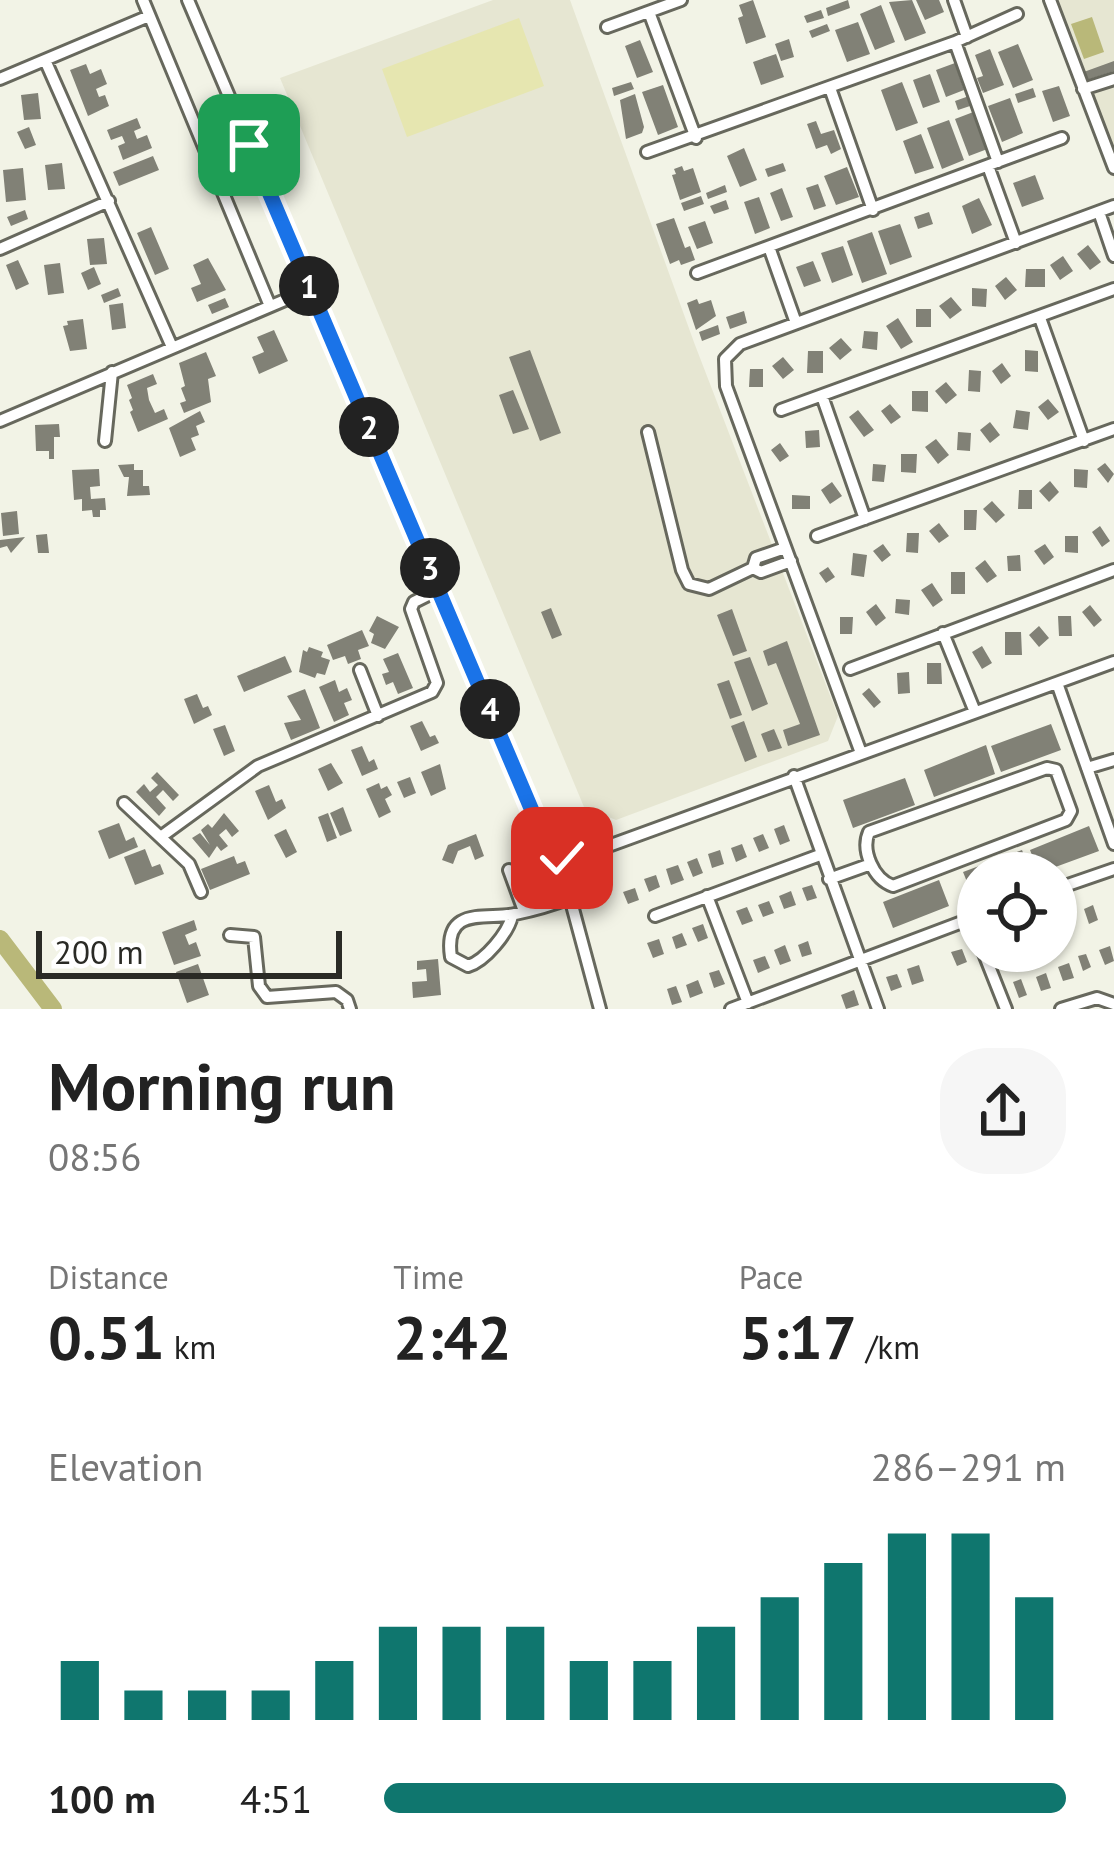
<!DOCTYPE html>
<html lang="en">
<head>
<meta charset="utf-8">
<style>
	:root { --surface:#fff; --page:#f6f6f6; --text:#222; --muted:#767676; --accent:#0f766e }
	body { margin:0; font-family:"PT Sans",sans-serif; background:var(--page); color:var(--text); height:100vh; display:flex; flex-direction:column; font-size:45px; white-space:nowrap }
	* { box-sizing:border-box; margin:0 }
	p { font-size:39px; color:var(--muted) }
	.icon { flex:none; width:66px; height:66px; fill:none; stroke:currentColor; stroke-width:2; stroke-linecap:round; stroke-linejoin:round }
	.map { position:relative; height:1009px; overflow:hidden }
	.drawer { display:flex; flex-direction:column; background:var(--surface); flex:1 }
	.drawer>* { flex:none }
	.tools { position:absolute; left:957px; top:852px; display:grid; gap:24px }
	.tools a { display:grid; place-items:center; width:120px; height:120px; border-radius:50%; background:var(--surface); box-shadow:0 3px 9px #0004; font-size:60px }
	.scale { position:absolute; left:36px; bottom:30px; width:306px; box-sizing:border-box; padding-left:12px; border:6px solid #2a2a25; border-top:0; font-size:33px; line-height:42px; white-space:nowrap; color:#2a2a25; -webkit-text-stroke:9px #fff; paint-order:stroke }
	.pin { position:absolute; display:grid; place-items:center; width:102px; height:102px; color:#fff; margin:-51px; border-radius:24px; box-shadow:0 6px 18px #0006 }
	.km { position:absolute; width:60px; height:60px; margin:-30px; border-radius:50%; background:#222; color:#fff; font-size:33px; line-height:60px; text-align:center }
	.round { display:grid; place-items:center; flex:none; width:126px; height:126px; border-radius:48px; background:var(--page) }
	.overview { display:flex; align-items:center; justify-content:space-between; height:204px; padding:0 48px }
	h1 { font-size:66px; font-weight:700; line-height:90px }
	.stats { display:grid; grid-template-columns:repeat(3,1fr); gap:18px; height:204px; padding:12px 48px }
	.stats div { display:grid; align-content:center }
	.stats b { font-size:60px; font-weight:700 }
	.stats small { font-size:33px; font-weight:400 }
	.stats p { font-size:33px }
	.chart { height:336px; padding:24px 48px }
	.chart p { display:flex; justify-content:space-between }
	.chart svg { width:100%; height:216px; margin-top:12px; stroke:var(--accent); stroke-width:6 }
	ul { padding:0 48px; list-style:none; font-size:39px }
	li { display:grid; grid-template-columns:192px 144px 1fr; align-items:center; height:90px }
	li i { height:30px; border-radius:15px; background:var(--accent) }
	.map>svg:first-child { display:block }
	.built { fill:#e6e6d2 }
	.green { fill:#e6e6b0 }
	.water { fill:#b9b879 }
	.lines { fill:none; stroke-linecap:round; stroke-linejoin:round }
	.river { stroke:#b9b879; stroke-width:18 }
	.building { fill:#818176 }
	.minor-casing { stroke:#67685d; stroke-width:16 }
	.minor { stroke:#fff; stroke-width:10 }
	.route-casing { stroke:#fff; stroke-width:24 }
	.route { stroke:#1a73e8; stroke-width:15 }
</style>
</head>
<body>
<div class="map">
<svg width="1114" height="1009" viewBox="0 0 1114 1009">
	<rect width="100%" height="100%" fill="#f2f3e6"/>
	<path class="built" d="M493,0H570L695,345L838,716L828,741L616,820L584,807L280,78Z
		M1044,0H1114V179Z"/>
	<path class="green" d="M519,18L544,86L407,137L382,69Z"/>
	<path class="water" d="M1092,17L1104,52L1084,59L1071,24Z"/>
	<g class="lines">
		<path class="river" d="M0,939L53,1009"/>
	</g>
	<path class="building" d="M753,0L766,37L746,44L738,18L743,16L739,5Z
		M848,0L850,8L828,16L826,8Z
		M912,0L926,33L905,41L889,2Z
		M916,0H939L944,12L925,20Z
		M881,5L895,42L875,50L860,14Z
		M821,10L824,18L807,23L804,16Z
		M858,22L870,54L847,62L835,30Z
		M827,24L830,31L812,38L809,31Z
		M789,39L794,57L781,61L775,44Z
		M640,40L653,72L637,78L625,46Z
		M1018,44L1033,80L1013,88L998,52Z
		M990,49L1004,85L983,93L977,78L983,76L975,55Z
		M776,54L784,77L761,85L753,62Z
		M1114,61V71L1084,81L1081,73Z
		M955,63L964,90L946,97L936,70Z
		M86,64L90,74L101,69L107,84L96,89L99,97L105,95L109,106L88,116L70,70Z
		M930,74L940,102L923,108L913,80Z
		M631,82L634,89L614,96L612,88Z
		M902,82L918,123L896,131L881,90Z
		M663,85L678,127L658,135L642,92Z
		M1059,86L1070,116L1053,122L1042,91Z
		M1033,88L1036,97L1018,103L1015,94Z
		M38,93L41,119L24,120L21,95Z
		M635,94L644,127L642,133L626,139L620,100Z
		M969,96L973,105L958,110L955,101Z
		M1010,98L1023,133L1002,142L988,106Z
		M976,111L990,148L969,156L955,119Z
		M137,118L141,128L134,131L137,139L147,135L152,148L123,160L118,146L125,143L122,136L111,140L107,130Z
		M949,120L964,160L942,169L927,128Z
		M816,121L821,134L834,130L841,149L831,154L827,145L816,149L807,124Z
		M29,127L36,145L25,149L17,132Z
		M921,134L934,168L915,174L903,141Z
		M744,148L757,180L740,187L727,156Z
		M153,156L159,170L119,186L113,172Z
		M62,163L65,189L48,190L45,165Z
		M783,163L786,171L768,177L765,169Z
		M682,166L684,171L693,168L701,192L680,200L672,175L676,174L674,169Z
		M847,167L859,197L836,205L824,176Z
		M23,168L26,200L6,202L3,170Z
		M1035,175L1044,199L1022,207L1013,183Z
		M818,184L826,206L814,210L806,188Z
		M725,185L727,192L708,199L706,193Z
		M782,188L793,217L781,221L770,193Z
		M701,196L704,204L684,211L681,203Z
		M759,197L770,228L755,234L744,202Z
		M979,198L992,225L972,234L962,206Z
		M726,200L729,209L714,214L710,206Z
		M25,210L28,219L11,226L7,217Z
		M929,212L933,224L918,229L914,217Z
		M674,218L685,248L690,246L695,260L681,265L679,260L670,264L656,224Z
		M705,221L713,243L697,249L688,227Z
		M900,224L912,257L890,265L878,231Z
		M151,227L169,269L155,275L137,233Z
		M872,232L887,274L862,283L847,241Z
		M104,238L107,264L90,265L87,239Z
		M1088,245L1101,262L1090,270L1077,254Z
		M843,246L853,275L832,283L821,253Z
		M1063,256L1073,271L1060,280L1050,265Z
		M208,258L226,290L197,302L191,288L201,284L193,265Z
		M18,260L29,284L16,290L6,265Z
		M813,261L821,281L804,287L796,267Z
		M60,263L64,293L48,295L44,265Z
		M94,267L101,284L88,290L81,273Z
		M1026,269H1045V287H1025Z
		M1006,277L1017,290L1005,300L995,286Z
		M118,288L121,296L104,303L101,295Z
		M972,288L987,289L986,307L972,306Z
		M951,297L962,310L950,319L939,306Z
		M225,298L229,307L212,314L208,305Z
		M697,299L699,304L711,300L716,316L696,330L687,303Z
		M123,303L126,328L112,330L109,305Z
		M916,309H931V327H916Z
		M744,311L747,323L730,329L726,317Z
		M898,318L913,342L901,349L886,326Z
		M83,319L87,349L70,351L63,326L68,325L67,321Z
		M718,325L720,334L702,341L699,332Z
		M274,330L288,361L259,374L252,357L264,352L257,337Z
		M864,331L878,332L877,350L862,348Z
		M841,338L852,350L840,360L829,348Z
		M530,350L561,433L540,441L509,357Z
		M1025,350L1038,351V372L1025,371Z
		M808,351H823V373H807Z
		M206,352L216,376L208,379L211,402L184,413L180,403L186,401L181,388L185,386L179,363Z
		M783,357L794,370L783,379L772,366Z
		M1002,363L1011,376L1001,384L992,371Z
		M750,369H763V387H749Z
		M969,370L981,371L980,392L968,391Z
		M153,374L157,384L147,388L149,400L155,413L164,409L168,419L138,432L130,412L133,410L129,400L132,398L127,385Z
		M946,382L957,395L946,404L935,391Z
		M513,390L529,429L513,434L499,395Z
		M912,391H928V412L912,411Z
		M1048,399L1059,412L1048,420L1038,407Z
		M890,404L901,417L891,424L881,411Z
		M858,410L874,430L864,437L849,417Z
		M1016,410L1030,412L1028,430L1013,428Z
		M200,411L205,422L196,426L199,435L191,438L196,450L180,457L169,428Z
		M990,422L1000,435L990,443L980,430Z
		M59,424L60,437H54V459H49V451H36L35,425Z
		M819,430L820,447L806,448L805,431Z
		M958,432L971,433L970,451L957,450Z
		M936,439L949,455L938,464L925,447Z
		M780,443L789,456L780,462L771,450Z
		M901,454H917L916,473L901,472Z
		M1105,463L1114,474L1108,483L1097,469Z
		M134,464V470H143V486H149L150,495L127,496L129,477H124L118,465Z
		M873,464L886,465L884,482L872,481Z
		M99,469L100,486L90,487L91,499L105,498L106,510H100V517H93L92,510L82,511V499L74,500L72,470Z
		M1074,469L1088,470L1087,488L1074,487Z
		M1050,481L1059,492L1049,502L1039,491Z
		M832,482L842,496L830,504L821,490Z
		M1019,490H1032V509H1018Z
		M792,495L810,496V509H792Z
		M992,501L1005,515L996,523L983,509Z
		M964,510H977L976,530H964Z
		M17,511L19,534L3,536L1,513Z
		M939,523L949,536L939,543L929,531Z
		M1100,526L1110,541L1102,547L1092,532Z
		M907,533H919L918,553L906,552Z
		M47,534L49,553H38L36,535Z
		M1065,536H1078V553L1065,552Z
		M25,537L11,553L7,546L0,548V540Z
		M883,544L891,555L882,562L873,551Z
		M1045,544L1054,557L1044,565L1034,551Z
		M853,553L867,555L864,577L851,575Z
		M1020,555L1021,571H1008L1007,556Z
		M985,560L997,576L987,583L975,568Z
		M828,567L835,577L826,583L819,573Z
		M951,572H965V594H951Z
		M932,583L943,600L933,607L921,590Z
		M896,599L910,600L909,615L895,613Z
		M876,604L886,618L876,626L866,612Z
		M1090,605L1102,620L1094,627L1082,612Z
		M551,608L562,635L552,639L541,612Z
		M732,609L747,651L733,656L717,615Z
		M377,616L399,627L385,649L371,643L374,634L369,631Z
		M1058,616H1071L1072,636H1059Z
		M840,617H853L852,634H840Z
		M1039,626L1049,638L1039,647L1029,635Z
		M362,630L369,646L358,650L361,659L348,664L345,656L333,660L327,645Z
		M1005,632H1021L1022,655H1005Z
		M787,641L820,735L788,746L783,730L800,724L776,663L768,666L763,651Z
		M982,646L992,663L982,669L972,652Z
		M309,647L323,652L321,657L330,660L325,675L317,673L315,678L299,672L303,650L307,652Z
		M398,653L413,688L398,694L393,682L386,685L382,674L389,672L383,659Z
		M285,656L292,672L244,692L237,676Z
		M750,657L768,704L752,711L734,662Z
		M927,663H941L942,684H927Z
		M909,672L910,693L898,694L897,673Z
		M335,680L339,692L347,688L352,700L344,703L349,715L334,722L319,687Z
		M729,680L742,715L730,719L717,684Z
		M869,688L881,702L874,708L862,694Z
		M305,689L320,728L291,740L284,723L301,720L287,696Z
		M197,694L203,708L208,706L212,715L194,724L184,699Z
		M422,721L430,737L435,735L439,743L421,751L410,726Z
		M744,721L757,757L745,762L731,726Z
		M1051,724L1061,750L1001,772L991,746Z
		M225,725L235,751L224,756L213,729Z
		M774,729L782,748L768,752L761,734Z
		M986,745L995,774L934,797L924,770Z
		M362,746L369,762L374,759L378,769L362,776L351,750Z
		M331,763L343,783L328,791L318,769Z
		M440,764L446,789L431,796L421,772Z
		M157,772L179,795L173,801L163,790L156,797L166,808L159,816L136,792L144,784L150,792L158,785L151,778Z
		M410,777L416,793L404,798L397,782Z
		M905,778L915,805L853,828L843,800Z
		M379,783L381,789L387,786L392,795L385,799L391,812L379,818L366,789Z
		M269,785L276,802L282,799L286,808L268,820L255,791Z
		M343,807L352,831L340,836L330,813Z
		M224,813L239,831L232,837L226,829L219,835L228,846L221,851L217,846L209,858L192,838L200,833L210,845L201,830L208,824L212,828Z
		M328,813L337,838L327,842L318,817Z
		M119,823L126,841L134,837L138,847L109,859L98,831Z
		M784,825L790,841L780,845L774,829Z
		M1089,826L1099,851L1039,873L1030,850Z
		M286,829L297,852L286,858L274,835Z
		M476,834L484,856L475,860L470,846L458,851L453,864L442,860L448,845Z
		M763,834L769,848L759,852L753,838Z
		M742,844L747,857L736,862L731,848Z
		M145,849L152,867L160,864L164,874L135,885L124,857Z
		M720,850L724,864L712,868L708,854Z
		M1022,850L1031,873H978V897L974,899L963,872Z
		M234,856L237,864L245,861L250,874L210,890L201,869Z
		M697,858L703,873L693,877L687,862Z
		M678,865L684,880L671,885L666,869Z
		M656,875L660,887L649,892L644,879Z
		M939,880L949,906L893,928L883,902Z
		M812,885L817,898L807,901L802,888Z
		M635,888L639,900L628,904L623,892Z
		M791,891L796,905L784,909L779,896Z
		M769,901L774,913L763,917L758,905Z
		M1093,905L1098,920L1089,924L1084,909Z
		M747,907L753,921L742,925L736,911Z
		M1069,909L1074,923L1065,927L1060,913Z
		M194,920L197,930L185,935L189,945L196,942L201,956L174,965L162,932Z
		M703,924L708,938L698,942L692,928Z
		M682,933L687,945L676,949L672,937Z
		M659,939L664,954L653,958L647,943Z
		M808,941L812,954L802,957L798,945Z
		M785,945L791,961L780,965L774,950Z
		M1110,946L1114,961L1105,965L1099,950Z
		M962,949L967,962L957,966L951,952Z
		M1086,954L1091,967L1083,971L1078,956Z
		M765,956L770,968L758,973L753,960Z
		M438,959L441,995L413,998L412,982L427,981L426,969L417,970V961Z
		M1069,963L1074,978L1063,981L1058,967Z
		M198,964L209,995L187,1003L176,972Z
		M919,965L924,981L912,985L907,969Z
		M719,970L725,984L714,988L709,973Z
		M1046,973L1051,988L1041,991L1036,977Z
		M897,974L902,987L891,991L886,977Z
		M1021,979L1027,995L1019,998L1013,982Z
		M698,980L703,993L690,998L686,985Z
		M676,986L682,1002L672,1005L667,989Z
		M854,990L859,1005L846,1009L841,995Z"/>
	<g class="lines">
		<g class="minor-casing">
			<path id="minor" d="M143,0L270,306
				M188,0L569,894L600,1009
				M954,0L967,37
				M1050,0L1114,168
				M649,12L696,138
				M607,27L681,0
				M955,42L998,162
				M45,60L172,347
				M0,79L149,16
				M830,88L873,210
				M1083,89L1114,79
				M647,152L955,42L1017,14
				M988,166L1016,243
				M1099,212L1114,256
				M769,247L796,323
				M0,249L109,201
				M697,273L1062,138
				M1040,318L1084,441
				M822,396L865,519
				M781,410L1114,289
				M0,421L311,289
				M648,432L682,570L689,584L709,589L753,568L756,558L785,548
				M105,441L112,372
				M817,536L1114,429
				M753,568L761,572L791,561
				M943,633L975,712
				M850,669L1114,570
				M360,670L378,716
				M1057,683L1114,844
				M861,753L726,386L725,359L740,344L1114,206
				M1047,768L1056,770L1071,811L1066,820L893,886C873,879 861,850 869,832Z
				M1087,768L1114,760
				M794,776L878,1009
				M124,803L189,864L201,892
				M162,836L258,766L432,692L437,683L411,609L414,602L440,589
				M545,838L581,852
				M553,860L600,849L1114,662
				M509,870L524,911
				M559,871L593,854
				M829,879L871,864
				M1056,889L1114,869
				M569,894L586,860
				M707,896L748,1003
				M512,916C508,933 485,961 468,966L451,957C443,905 487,920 515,914C534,910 552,905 570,898
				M655,916L820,855
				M971,919L978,937
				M230,935L254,937L259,986L267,997L336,992L347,1000L350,1009
				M983,951L1006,1009
				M731,1009L978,916
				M1061,1009L1097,998L1114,1004"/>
		</g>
		<use href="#minor" class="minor"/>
	</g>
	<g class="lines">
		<g class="route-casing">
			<path id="route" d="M249,145L553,860L562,858"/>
		</g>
		<use href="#route" class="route"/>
	</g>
</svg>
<div class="tools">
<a><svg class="icon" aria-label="locate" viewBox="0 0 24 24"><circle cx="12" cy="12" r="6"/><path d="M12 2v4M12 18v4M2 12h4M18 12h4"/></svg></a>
</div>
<div class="scale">200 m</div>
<div class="pin" style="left:249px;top:145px;background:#1e9e55"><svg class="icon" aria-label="arrive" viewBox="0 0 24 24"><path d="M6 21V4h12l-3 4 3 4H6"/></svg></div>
<div class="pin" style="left:562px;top:858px;background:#d93025"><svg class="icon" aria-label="check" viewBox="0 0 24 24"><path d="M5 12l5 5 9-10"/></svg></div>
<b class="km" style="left:309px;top:286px">1</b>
<b class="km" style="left:369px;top:427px">2</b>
<b class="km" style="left:430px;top:568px">3</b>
<b class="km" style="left:490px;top:709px">4</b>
</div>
<section class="drawer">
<div class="overview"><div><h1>Morning run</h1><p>08:56</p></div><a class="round"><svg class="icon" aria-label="share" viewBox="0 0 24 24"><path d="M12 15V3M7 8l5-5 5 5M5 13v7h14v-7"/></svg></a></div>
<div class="stats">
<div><p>Distance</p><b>0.51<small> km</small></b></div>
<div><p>Time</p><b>2:42</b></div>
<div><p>Pace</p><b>5:17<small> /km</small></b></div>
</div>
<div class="chart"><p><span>Elevation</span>286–291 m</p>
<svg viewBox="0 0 160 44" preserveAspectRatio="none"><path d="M5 44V32M15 44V38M25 44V38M35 44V38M45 44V32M55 44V25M65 44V25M75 44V25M85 44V32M95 44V32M105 44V25M115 44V19M125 44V12M135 44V6M145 44V6M155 44V19"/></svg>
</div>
<ul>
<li><b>100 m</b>4:51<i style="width:100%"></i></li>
</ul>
</section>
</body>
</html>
